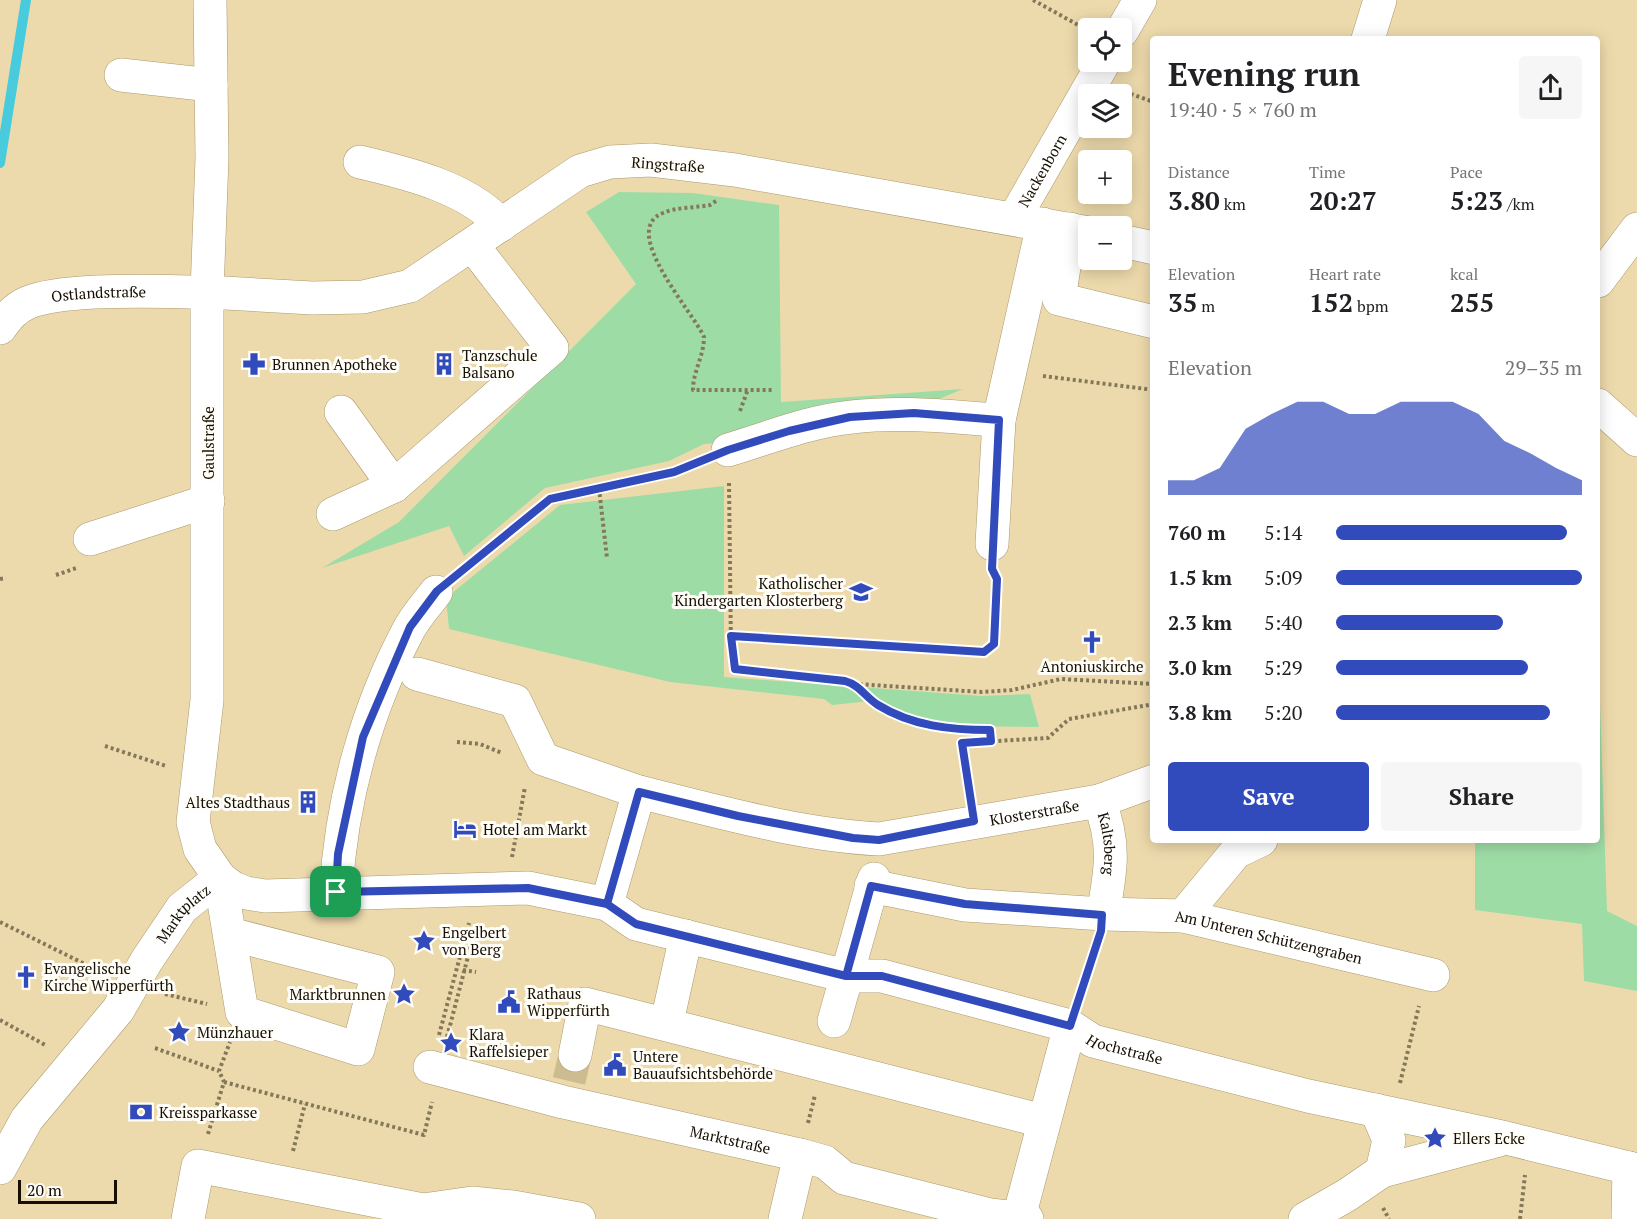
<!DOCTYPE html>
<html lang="en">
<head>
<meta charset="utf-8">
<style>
	:root { --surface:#fff; --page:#f6f6f6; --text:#202124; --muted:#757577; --accent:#314bbc }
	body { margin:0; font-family:"PT Serif",serif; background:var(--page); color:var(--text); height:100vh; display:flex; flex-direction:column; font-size:22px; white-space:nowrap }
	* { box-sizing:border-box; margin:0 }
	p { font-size:20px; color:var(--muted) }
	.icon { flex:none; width:33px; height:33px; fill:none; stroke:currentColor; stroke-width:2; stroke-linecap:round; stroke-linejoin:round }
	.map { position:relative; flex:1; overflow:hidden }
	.panel { position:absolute; left:1150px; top:36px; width:450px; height:807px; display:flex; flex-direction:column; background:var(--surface); border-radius:6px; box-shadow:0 3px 15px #0003 }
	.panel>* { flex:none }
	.controls { position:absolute; left:1078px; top:18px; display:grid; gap:12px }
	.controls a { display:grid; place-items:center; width:54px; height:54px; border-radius:6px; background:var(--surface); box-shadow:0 3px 15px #0003; font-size:30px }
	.scale { position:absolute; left:18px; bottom:15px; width:99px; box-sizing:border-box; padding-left:6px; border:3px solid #150e01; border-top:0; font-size:16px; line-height:21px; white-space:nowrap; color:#150e01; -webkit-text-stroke:4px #fffdf8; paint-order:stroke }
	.pin { position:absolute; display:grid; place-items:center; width:51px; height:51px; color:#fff; margin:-26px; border-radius:12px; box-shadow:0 3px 9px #0006 }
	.round { display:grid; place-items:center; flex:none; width:63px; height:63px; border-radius:6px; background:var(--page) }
	.summary { display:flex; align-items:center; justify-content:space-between; height:102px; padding:0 18px }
	h1 { font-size:33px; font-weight:600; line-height:45px }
	.metrics { display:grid; grid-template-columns:repeat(3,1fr); gap:9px; height:102px; padding:6px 18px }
	.metrics div { display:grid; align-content:center }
	.metrics b { font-size:26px; font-weight:600 }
	.metrics small { font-size:16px; font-weight:400 }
	.metrics p { font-size:16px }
	.chart { height:168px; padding:12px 18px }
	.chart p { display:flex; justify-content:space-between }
	.chart svg { width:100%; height:108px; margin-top:6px; fill:var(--accent); opacity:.7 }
	.cta { display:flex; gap:12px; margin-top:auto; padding:12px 18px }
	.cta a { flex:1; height:69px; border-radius:6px; background:var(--accent); color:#fff; font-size:24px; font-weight:600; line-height:69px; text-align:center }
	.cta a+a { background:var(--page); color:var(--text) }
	ul { padding:0 18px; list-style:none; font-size:20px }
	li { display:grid; grid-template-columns:96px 72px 1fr; align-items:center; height:45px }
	li i { height:15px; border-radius:8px; background:var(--accent) }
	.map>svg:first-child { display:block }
	.green { fill:#9edca6 }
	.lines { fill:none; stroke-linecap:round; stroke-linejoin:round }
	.stream { stroke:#48cbdd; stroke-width:10 }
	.minor-tunnel { stroke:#cdbb92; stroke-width:33; stroke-dasharray:33 16; stroke-linecap:butt }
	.minor-casing { stroke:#ab996d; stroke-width:34 }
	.major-casing { stroke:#ab996d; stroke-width:34 }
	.path { stroke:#85785a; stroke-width:4; stroke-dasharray:3 3; stroke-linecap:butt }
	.minor { stroke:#fff; stroke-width:33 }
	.major { stroke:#fff; stroke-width:33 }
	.route-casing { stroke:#fff; stroke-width:12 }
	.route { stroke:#314bbc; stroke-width:8 }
	.labels { text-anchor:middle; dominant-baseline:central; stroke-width:6; stroke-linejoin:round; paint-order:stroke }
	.street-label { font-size:15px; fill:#150e01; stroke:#fffdf8 }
	.poi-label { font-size:15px; fill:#150e01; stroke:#fffdf8; text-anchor:start }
</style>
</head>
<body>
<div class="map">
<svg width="1637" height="1219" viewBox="0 0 1637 1219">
	<rect width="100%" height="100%" fill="#eddaac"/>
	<path class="green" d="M619,192L693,193L779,205L781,402L963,389L922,406L781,438L704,444L669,461L545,488L464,556L449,526L322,568L399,522L636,284L586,212Z
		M724,486V677L982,696L1030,694L1039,727L964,726L912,718L880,700L832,705L824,699L670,682L449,629L446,598L560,505Z
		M1598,642L1607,911L1637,926V991L1584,981L1582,924L1475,910V840H1598Z"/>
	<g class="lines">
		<path class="stream" d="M0,163L26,0"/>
		<path class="minor-tunnel" d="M569,1081L575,1055"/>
		<g class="minor-casing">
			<g id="minor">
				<path d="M1122,31L1140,0"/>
				<path d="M1368,39L1380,0"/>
				<path d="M121,75L211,85"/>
				<path d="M360,162C407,173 469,188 501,225"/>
				<path id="s1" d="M1014,219L1104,62"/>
				<path d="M1070,229L1059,299L1154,322"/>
				<path id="s2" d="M1089,233L735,170L651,160L610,162L580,171L410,286L363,297L312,298L207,292V700L193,822L200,849L220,878L233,888L246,893L265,896L528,888L607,904L636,924L846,976H882L1070,1026L1093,1041L1308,1096L1506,1138L1637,1170"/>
				<path d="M1122,241L1154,248"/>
				<path d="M1598,281L1637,229"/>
				<path d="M1598,405L1637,440"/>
				<path d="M341,412L394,486"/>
				<path d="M728,450C768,438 810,421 852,417C902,411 950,417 999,420"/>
				<path d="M333,514L394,486L552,348L473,246"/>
				<path d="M90,539L208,501"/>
				<path d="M992,544L999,420L1043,224"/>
				<path d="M417,674L515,701L543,759L639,792"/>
				<path id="s3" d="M1099,801C1116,843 1111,871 1103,914"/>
				<path d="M220,878L242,1012L358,1049L378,972L230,934"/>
				<path id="s4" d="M871,886L965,905L1103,914L1183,916L1433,975"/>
				<path d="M336,892C341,801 366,710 409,629C416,616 427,604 436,592"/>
				<path id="s5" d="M607,904L639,792C717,811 799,835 879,839L1099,801L1154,781"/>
				<path d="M1183,916L1236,852L1261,840"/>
				<path d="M669,1013L686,936"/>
				<path d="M834,1021L874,879"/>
				<path d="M575,1055L585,1004L1043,1121"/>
				<path id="s6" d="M430,1067L563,1102L800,1155L825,1162L844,1178L990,1215L1027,1219"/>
				<path id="s7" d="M0,1168L27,1119L118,1010L147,960L182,908L220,878"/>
				<path d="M1382,1171L1499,1140"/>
				<path d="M1019,1217L1070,1026"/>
				<path d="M188,1219L198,1166L423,1210L472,1203L513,1207L579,1219"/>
				<path d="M785,1219L800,1155"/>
				<path d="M1305,1219L1347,1195L1382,1171L1389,1140L1376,1110"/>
				<path d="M1628,1219L1629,1168"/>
			</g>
		</g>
		<g class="major-casing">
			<g id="major">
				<path id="s8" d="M0,328C8,317 14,309 27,303C65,287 162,292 207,292L212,158L210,0"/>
			</g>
		</g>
		<path class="path" d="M1033,0L1089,31
			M1125,92L1154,102
			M716,201L710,205C695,208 676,207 663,213C618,230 694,313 704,337C704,356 693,371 693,390H774
			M1043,376L1154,390
			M740,411L748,389
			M729,483L731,649L735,669L856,684L982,692L1012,690L1061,679L1154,684
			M599,488L607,558
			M460,572L550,499L674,472L697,463
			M56,575L76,568
			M0,579L6,578
			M731,636L984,652L994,644L996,576
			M856,684C897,724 934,730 990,730L991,741
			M457,742L480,744L502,753
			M105,746L166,766
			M969,790L962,743L1048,738L1069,719L1154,704
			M512,857L525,787
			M0,922L101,972
			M463,970L476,972
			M165,994L207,1004
			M1079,997L1096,947
			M0,1020L47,1046
			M439,1035L469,923
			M447,1037L477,922
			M155,1048L219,1071
			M224,1082L424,1135L432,1102
			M1400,1083L1419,1006
			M808,1123L815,1095
			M208,1134L224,1082L219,1071L230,1042
			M293,1151L305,1104
			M1383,1208L1389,1219
			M1520,1219L1525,1175"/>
		<use href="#minor" class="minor"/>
		<use href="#major" class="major"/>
	</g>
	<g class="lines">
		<g class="route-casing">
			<path id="route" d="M336,892L528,888L607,904L636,924L846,976H882L1070,1026L1101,931L1102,915L965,904L871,886L846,976L636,924L607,904L639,792L738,816L853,838L879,840L974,821L962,743L991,741L990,730C951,730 912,726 878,705C865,697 860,685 845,681L735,669L731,636L984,652L994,644L997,579L992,569L999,420L914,413L850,417L789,431L728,450L674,472L550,499L437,591L410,627L363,737L338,854L336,892"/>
		</g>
		<use href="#route" class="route"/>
	</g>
	<defs>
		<g id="pharmacy-bare" transform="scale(1.8)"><path d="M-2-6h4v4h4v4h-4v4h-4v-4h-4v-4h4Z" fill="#314bbc" stroke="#fffdf8" stroke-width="2.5" paint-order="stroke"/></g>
		<g id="building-bare" transform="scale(1.8)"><path d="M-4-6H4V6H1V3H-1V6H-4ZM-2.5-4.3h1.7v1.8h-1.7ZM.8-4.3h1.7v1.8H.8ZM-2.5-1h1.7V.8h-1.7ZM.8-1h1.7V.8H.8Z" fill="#314bbc" stroke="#fffdf8" stroke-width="2.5" paint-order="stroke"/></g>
		<g id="school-bare" transform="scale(1.8)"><path d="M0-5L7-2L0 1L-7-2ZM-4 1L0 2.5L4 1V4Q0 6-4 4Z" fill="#314bbc" stroke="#fffdf8" stroke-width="2.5" paint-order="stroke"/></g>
		<g id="church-bare" transform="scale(1.8)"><path d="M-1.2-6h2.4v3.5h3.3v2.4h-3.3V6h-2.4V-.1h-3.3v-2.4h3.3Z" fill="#314bbc" stroke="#fffdf8" stroke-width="2.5" paint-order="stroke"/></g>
		<g id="hotel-bare" transform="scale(1.8)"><path d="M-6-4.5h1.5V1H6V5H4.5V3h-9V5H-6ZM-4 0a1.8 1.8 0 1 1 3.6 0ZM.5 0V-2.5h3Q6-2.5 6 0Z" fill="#314bbc" stroke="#fffdf8" stroke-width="2.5" paint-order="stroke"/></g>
		<g id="sight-bare" transform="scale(1.8)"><path d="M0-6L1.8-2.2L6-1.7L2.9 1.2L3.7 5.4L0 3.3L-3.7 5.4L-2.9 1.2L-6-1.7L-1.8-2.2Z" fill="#314bbc" stroke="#fffdf8" stroke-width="2.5" paint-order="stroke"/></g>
		<g id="civic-bare" transform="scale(1.8)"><path d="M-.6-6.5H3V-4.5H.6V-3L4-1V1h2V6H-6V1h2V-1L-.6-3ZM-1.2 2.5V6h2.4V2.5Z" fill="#314bbc" stroke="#fffdf8" stroke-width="2.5" paint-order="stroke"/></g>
		<g id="bank-bare" transform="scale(1.8)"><path d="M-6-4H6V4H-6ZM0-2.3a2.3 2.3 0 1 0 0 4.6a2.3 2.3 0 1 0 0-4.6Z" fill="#314bbc" stroke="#fffdf8" stroke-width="2.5" paint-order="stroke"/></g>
	</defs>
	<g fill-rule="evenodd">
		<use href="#pharmacy-bare" x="254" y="364"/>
		<use href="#building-bare" x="444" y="364"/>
		<use href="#school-bare" x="861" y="592"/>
		<use href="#church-bare" x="1092" y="642"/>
		<use href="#building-bare" x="308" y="802"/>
		<use href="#hotel-bare" x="465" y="829"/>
		<use href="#sight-bare" x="424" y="941"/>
		<use href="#church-bare" x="26" y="977"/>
		<use href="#sight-bare" x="404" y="994"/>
		<use href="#civic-bare" x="509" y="1002"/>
		<use href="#sight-bare" x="179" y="1032"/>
		<use href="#sight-bare" x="451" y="1043"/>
		<use href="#civic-bare" x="615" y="1065"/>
		<use href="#bank-bare" x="141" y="1112"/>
		<use href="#sight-bare" x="1435" y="1138"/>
	</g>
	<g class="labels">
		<g class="street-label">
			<text transform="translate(668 164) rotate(4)">Ringstraße</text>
			<text stroke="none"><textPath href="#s1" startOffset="56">Nackenborn</textPath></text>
			<text stroke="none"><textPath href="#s8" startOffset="110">Ostlandstraße</textPath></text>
			<text transform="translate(208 443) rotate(-90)">Gaulstraße</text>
			<text stroke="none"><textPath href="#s5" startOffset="519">Klosterstraße</textPath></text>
			<text stroke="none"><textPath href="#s3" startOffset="44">Kaltsberg</textPath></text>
			<text stroke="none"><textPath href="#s7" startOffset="315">Marktplatz</textPath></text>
			<text stroke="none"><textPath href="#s4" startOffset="402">Am Unteren Schützengraben</textPath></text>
			<text stroke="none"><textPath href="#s2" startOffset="2456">Hochstraße</textPath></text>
			<text stroke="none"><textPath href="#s6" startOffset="309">Marktstraße</textPath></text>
		</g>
		<g class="poi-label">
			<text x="462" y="355">Tanzschule<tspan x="462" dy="17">Balsano</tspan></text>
			<text x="272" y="364">Brunnen Apotheke</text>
			<text x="843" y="583" text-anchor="end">Katholischer<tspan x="843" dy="17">Kindergarten Klosterberg</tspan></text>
			<text x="1092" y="666" text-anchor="middle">Antoniuskirche</text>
			<text x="290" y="802" text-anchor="end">Altes Stadthaus</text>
			<text x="483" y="829">Hotel am Markt</text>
			<text x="442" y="932">Engelbert<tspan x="442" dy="17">von Berg</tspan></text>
			<text x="44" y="968">Evangelische<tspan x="44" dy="17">Kirche Wipperfürth</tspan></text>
			<text x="527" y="993">Rathaus<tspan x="527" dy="17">Wipperfürth</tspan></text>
			<text x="386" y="994" text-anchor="end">Marktbrunnen</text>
			<text x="197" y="1032">Münzhauer</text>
			<text x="469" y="1034">Klara<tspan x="469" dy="17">Raffelsieper</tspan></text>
			<text x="633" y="1056">Untere<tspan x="633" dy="17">Bauaufsichtsbehörde</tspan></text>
			<text x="159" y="1112">Kreissparkasse</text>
			<text x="1453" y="1138">Ellers Ecke</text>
		</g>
	</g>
</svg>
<div class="controls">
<a><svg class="icon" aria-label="locate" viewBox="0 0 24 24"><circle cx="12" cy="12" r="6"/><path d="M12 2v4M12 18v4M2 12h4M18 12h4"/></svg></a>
<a><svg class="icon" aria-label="layers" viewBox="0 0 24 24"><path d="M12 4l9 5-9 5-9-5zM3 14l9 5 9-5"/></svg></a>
<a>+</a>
<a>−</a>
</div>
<div class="scale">20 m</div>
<div class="pin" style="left:336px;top:892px;background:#1e9e55"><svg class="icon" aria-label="arrive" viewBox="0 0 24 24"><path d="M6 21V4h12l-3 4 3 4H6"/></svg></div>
<section class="panel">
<div class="summary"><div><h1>Evening run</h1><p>19:40 · 5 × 760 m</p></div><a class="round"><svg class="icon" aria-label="share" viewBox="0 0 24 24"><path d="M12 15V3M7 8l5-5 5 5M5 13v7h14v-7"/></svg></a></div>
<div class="metrics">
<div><p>Distance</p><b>3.80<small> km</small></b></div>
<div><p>Time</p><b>20:27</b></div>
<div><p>Pace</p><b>5:23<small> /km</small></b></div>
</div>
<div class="metrics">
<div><p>Elevation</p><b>35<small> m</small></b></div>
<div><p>Heart rate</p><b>152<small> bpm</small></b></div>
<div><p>kcal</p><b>255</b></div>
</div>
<div class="chart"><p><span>Elevation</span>29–35 m</p>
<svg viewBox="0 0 160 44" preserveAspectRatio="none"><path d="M0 44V38L10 38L20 33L30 17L40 11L50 6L60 6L70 11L80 11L90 6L100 6L110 6L120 11L130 22L140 27L150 33L160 38V44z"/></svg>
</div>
<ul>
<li><b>760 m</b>5:14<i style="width:94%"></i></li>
<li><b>1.5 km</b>5:09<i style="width:100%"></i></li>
<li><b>2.3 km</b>5:40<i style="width:68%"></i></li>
<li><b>3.0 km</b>5:29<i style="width:78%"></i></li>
<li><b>3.8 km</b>5:20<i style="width:87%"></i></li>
</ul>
<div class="cta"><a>Save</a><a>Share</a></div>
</section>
</div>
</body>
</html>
